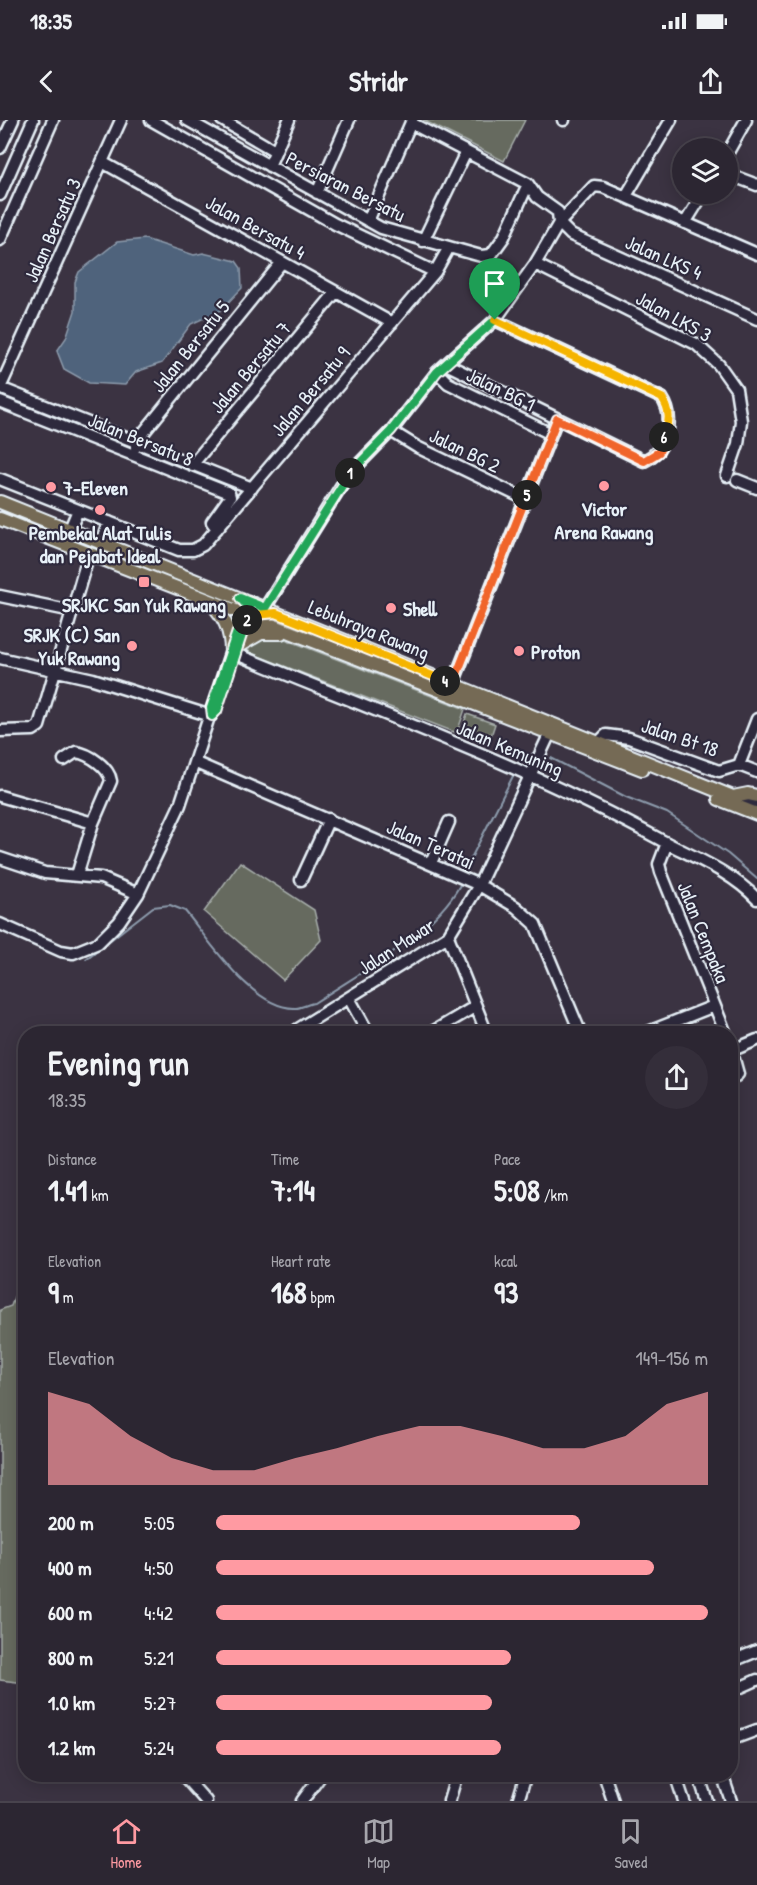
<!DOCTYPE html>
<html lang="en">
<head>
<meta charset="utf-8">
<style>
	:root { --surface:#2c2632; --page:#342e3a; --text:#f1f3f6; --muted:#a6a5ac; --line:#48434d; --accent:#ff9aa2 }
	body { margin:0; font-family:"Patrick Hand",sans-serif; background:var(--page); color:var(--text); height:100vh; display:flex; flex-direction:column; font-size:22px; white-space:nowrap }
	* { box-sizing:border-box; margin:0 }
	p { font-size:20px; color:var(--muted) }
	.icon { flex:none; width:33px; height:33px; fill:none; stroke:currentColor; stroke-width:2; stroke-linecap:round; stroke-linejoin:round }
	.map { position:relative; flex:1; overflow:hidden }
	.side { position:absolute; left:18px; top:906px; width:720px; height:756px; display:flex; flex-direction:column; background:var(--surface); border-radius:24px; box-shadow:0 3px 15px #0003,0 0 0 2px var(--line) }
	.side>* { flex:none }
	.controls { position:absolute; left:672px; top:18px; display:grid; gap:12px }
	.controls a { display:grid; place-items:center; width:66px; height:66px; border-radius:50%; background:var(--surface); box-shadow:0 3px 15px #0003,0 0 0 2px var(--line); font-size:30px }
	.pin { position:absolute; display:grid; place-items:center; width:51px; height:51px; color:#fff; margin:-62px -26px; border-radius:50% 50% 50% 0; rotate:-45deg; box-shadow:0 0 6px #0007 }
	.pin .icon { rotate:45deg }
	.km { position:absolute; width:30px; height:30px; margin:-15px; border-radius:50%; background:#222; color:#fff; font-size:16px; line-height:30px; text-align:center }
	.round { display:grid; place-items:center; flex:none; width:63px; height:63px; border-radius:32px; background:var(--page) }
	.overview { display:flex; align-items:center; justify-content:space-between; height:102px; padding:0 30px }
	h1 { font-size:33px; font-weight:700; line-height:45px }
	.stats { display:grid; grid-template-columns:repeat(3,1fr); gap:9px; height:102px; padding:6px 30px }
	.stats div { display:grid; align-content:center }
	.stats b { font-size:30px; font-weight:700 }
	.stats small { font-size:16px; font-weight:400 }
	.stats p { font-size:16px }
	.chart { height:168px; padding:12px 30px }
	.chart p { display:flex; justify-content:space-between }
	.chart svg { width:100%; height:108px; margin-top:6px; fill:var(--accent); opacity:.7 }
	ul { padding:0 30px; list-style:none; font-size:20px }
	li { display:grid; grid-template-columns:96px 72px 1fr; align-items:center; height:45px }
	li i { height:15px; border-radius:8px; background:var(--accent) }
	.status { display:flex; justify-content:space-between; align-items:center; height:42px; padding:0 30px; background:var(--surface); direction:ltr }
	.status svg { height:16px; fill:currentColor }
	header { display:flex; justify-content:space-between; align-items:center; height:78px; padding:0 30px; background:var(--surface); font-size:27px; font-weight:700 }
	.tab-bar { display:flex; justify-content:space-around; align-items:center; height:84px; border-top:2px solid var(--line); background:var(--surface); font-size:16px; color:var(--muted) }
	.tab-bar a { display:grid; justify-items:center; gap:3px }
	.tab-bar .selected { color:var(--accent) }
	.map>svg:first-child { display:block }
	.green { fill:#666b5e; stroke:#a7aeab; stroke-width:1.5 }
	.water { fill:#50647b; stroke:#8d9cad; stroke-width:1.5 }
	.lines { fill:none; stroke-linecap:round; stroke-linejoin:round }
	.stream { stroke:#8d9cad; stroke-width:2 }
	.minor-casing { stroke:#e8f1f8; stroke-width:15 }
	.major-casing { stroke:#e8f1f8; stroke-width:16 }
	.minor { stroke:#2f2a3d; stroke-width:10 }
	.major { stroke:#746b55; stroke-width:12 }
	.split-1-casing { stroke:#fff; stroke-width:12 }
	.split-2-casing { stroke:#fff; stroke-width:12 }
	.split-3-casing { stroke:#fff; stroke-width:12 }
	.split-4-casing { stroke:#fff; stroke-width:12 }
	.split-5-casing { stroke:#fff; stroke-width:12 }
	.split-6-casing { stroke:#fff; stroke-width:12 }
	.split-7-casing { stroke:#fff; stroke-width:12 }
	.split-1 { stroke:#22a559; stroke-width:8 }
	.split-2 { stroke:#22a559; stroke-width:8 }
	.split-3 { stroke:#22a559; stroke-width:8 }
	.split-4 { stroke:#f5b400; stroke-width:8 }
	.split-5 { stroke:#f0652b; stroke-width:8 }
	.split-6 { stroke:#f0652b; stroke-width:8 }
	.split-7 { stroke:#f5b400; stroke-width:8 }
	.poi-dot { fill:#ff9aa2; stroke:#2f2a3d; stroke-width:2 }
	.labels { text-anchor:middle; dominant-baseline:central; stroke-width:4.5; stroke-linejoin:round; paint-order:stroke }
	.street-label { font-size:20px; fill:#e8f1f8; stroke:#2f2a3d }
	.poi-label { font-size:20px; font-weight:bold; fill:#e8f1f8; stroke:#2f2a3d; text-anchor:start }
</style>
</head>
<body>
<div class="status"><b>18:35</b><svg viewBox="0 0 49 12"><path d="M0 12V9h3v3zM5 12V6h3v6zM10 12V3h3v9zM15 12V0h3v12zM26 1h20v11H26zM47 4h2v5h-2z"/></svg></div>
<header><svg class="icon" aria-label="back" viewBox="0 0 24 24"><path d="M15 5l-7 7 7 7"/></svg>Stridr<svg class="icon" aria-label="share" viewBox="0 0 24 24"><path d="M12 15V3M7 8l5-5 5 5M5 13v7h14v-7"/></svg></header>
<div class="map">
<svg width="757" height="1681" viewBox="0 0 757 1681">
	<rect width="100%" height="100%" fill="#3b3342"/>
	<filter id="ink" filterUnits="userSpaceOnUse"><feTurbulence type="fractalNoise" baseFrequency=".0167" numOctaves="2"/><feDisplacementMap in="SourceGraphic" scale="12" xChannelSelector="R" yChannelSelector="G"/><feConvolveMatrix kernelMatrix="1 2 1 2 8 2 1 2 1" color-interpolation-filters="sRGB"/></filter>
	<g filter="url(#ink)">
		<path class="green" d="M423,0H525L504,41Z
			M269,516L285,519L465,589L457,613L248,532L251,522Z
			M467,594L495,604L489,622L461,612Z
			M240,742L314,790L321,820L283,860L204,792Z
			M25,1145V1563L0,1560V1190L11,1186Z"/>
		<path class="water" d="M145,119L194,135L203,133L236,141L241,148L242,168L220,191L191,204L162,243L136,252L125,265L89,263L64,249L57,231L66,218L75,191V162L79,152L117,122Z"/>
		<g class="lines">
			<path class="stream" d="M551,638L626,677L667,693L728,734L757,759
				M520,641L537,631
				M465,750L513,656
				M86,839L153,787L170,785L185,791C209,820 253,890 296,888C301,888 308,884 314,883C362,851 431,816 460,765"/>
			<g class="minor-casing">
				<path id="minor" d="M151,0L335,104L435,152
					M187,0L381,108L481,136L491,135L504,117L528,64
					M222,0L275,31
					M563,0H564
					M411,3L528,64L537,77L558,92L559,103
					M0,28L13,0
					M728,32L746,0
					M102,42L392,203
					M269,46L289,0
					M728,54L757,65
					M317,73L349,0
					M0,75L33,0
					M626,76L671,0
					M368,101L412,0
					M559,103L571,115L757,199
					M685,103L703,74
					M0,120L53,0
					M423,121L466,32
					M535,144L696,224L719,245L736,269L741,301L738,324L727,356
					M446,244L644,341C667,330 676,299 662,278L495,200
					M437,252L448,263L551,314
					M0,268L121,0
					M0,268L252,368
					M0,282L229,373L230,377L212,402L217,409
					M391,311L417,327L525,379
					M136,327V322L282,142
					M192,345L336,172
					M0,359L179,430H193L203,425L435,152L448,129
					M737,360L757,368
					M70,409L78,390
					M101,422L109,402
					M0,476L72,491
					M265,488L348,355L391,311L437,252L495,200L535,144L559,103L594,66L603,67L757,134
					M236,534C379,593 526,646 661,720C695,738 730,751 757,779
					M0,538L93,559L211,596
					M453,564L557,299
					M0,611L33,610L39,606L89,433
					M598,623L606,615L629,618L719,651L739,645L757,599
					M64,640L76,632C89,634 109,647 111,661L93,703L77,755
					M196,643L479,765L516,787L535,804L581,914
					M739,645L757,652
					M0,676L93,703
					M733,677L757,685
					M667,723L659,744L661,752L726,914
					M0,738L45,753L101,758L138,774
					M431,743L449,702
					M301,760L329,699
					M0,804L61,831L73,833L98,823L119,802L138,774L180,685L240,503L247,496
					M448,816L487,914
					M349,878L369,914
					M295,914L298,909L448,816L479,765L550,613
					M429,914L476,886
					M643,914L714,886
					M730,925L738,954L730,961
					M733,930L757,920
					M730,1542L757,1531
					M730,1572L757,1560
					M730,1620L757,1610
					M182,1654L206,1681
					M604,1654L613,1681
					M675,1654L684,1681
					M698,1654L707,1681
					M722,1654L731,1681
					M302,1681L322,1654
					M449,1681L457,1654
					M518,1681L526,1654"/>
			</g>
			<g class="major-casing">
				<path id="major" d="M0,382L733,677L748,674L757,676
					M0,399L642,649
					M211,482C225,499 231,510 231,532
					M240,525L261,513H281
					M719,679L757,694"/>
			</g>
			<use href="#minor" class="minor"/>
			<use href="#major" class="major"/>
		</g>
	</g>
	<g class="lines" filter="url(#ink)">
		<g class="split-1-casing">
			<path id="split-1" d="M350,353L391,311L437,252L495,200"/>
		</g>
		<g class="split-2-casing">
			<path id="split-2" d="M247,500L249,488L240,478L265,488L350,353"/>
		</g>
		<g class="split-3-casing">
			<path id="split-3" d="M247,500L217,591L212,596L211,588L240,503L247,496"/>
		</g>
		<g class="split-4-casing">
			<path id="split-4" d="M247,496L276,493L445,561"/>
		</g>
		<g class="split-5-casing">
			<path id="split-5" d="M445,561L453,564L527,375"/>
		</g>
		<g class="split-6-casing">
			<path id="split-6" d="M527,375L557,299L644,341L659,332L664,317"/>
		</g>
		<g class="split-7-casing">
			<path id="split-7" d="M495,200L662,278C671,292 670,301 664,317"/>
		</g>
		<use href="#split-1" class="split-1"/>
		<use href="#split-2" class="split-2"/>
		<use href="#split-3" class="split-3"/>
		<use href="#split-4" class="split-4"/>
		<use href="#split-5" class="split-5"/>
		<use href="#split-6" class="split-6"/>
		<use href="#split-7" class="split-7"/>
	</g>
	<g class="poi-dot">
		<circle cx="604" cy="366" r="6"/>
		<circle cx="51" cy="367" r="6"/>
		<circle cx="100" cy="390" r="6"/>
		<rect x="138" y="456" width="12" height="12" rx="3"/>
		<circle cx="391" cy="488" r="6"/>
		<circle cx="132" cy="526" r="6"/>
		<circle cx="519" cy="531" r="6"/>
	</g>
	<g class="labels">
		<g class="street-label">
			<text transform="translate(346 66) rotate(27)">Persiaran Bersatu</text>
			<text transform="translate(256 107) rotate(29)">Jalan Bersatu 4</text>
			<text transform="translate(52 110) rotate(-66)">Jalan Bersatu 3</text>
			<text transform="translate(664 137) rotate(24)">Jalan LKS 4</text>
			<text transform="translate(674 196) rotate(29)">Jalan LKS 3</text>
			<text transform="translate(190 226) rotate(-51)">Jalan Bersatu 5</text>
			<text transform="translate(250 247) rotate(-50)">Jalan Bersatu 7</text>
			<text transform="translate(501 269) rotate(26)">Jalan BG 1</text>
			<text transform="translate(310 271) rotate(-50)">Jalan Bersatu 9</text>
			<text transform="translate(141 319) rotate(22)">Jalan Bersatu 8</text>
			<text transform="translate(465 330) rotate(26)">Jalan BG 2</text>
			<text transform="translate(369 509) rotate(22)">Lebuhraya Rawang</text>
			<text transform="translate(680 617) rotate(19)">Jalan Bt 18</text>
			<text transform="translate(510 628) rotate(23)">Jalan Kemuning</text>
			<text transform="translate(431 724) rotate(24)">Jalan Teratai</text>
			<text transform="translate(704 812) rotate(68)">Jalan Cempaka</text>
			<text transform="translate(396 826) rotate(-33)">Jalan Mawar</text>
		</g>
		<g class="poi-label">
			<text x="63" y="367">7-Eleven</text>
			<text x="604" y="388" text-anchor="middle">Victor<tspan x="604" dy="23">Arena Rawang</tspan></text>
			<text x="100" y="412" text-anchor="middle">Pembekal Alat Tulis<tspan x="100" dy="23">dan Pejabat Ideal</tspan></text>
			<text x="144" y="484" text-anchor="middle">SRJKC San Yuk Rawang</text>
			<text x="403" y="488">Shell</text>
			<text x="120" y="514" text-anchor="end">SRJK (C) San<tspan x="120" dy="23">Yuk Rawang</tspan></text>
			<text x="531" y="531">Proton</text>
		</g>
	</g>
</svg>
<div class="controls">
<a><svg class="icon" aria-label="layers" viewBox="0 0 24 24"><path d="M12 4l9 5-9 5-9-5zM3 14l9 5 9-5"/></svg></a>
</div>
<div class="pin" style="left:495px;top:200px;background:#1e9e55"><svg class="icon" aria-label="arrive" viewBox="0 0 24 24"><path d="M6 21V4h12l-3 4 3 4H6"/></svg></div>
<b class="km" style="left:350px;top:353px">1</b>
<b class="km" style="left:247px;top:500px">2</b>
<b class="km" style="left:445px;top:561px">4</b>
<b class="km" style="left:527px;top:375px">5</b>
<b class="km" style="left:664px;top:317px">6</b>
<section class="side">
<div class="overview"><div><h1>Evening run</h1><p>18:35</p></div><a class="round"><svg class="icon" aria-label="share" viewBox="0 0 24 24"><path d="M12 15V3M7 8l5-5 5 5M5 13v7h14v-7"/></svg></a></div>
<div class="stats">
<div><p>Distance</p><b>1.41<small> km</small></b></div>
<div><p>Time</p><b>7:14</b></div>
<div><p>Pace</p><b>5:08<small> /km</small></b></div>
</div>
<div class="stats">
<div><p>Elevation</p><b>9<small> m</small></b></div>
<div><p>Heart rate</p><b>168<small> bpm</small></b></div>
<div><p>kcal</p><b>93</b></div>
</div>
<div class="chart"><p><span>Elevation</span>149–156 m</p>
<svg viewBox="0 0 160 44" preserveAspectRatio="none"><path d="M0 44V6L10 11L20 24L30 33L40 38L50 38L60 33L70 29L80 24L90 20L100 20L110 24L120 29L130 29L140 24L150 11L160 6V44z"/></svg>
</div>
<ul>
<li><b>200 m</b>5:05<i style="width:74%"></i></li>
<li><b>400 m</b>4:50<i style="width:89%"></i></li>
<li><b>600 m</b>4:42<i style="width:100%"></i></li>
<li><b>800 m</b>5:21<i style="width:60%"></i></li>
<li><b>1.0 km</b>5:27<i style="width:56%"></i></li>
<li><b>1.2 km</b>5:24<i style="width:58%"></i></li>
</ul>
</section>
</div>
<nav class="tab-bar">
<a class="selected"><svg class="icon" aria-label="home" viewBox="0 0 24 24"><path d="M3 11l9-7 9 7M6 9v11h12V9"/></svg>Home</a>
<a><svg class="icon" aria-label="map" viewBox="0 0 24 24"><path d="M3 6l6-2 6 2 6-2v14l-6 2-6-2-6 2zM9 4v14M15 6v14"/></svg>Map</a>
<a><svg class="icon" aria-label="saved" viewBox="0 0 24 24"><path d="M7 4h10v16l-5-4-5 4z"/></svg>Saved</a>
</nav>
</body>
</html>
